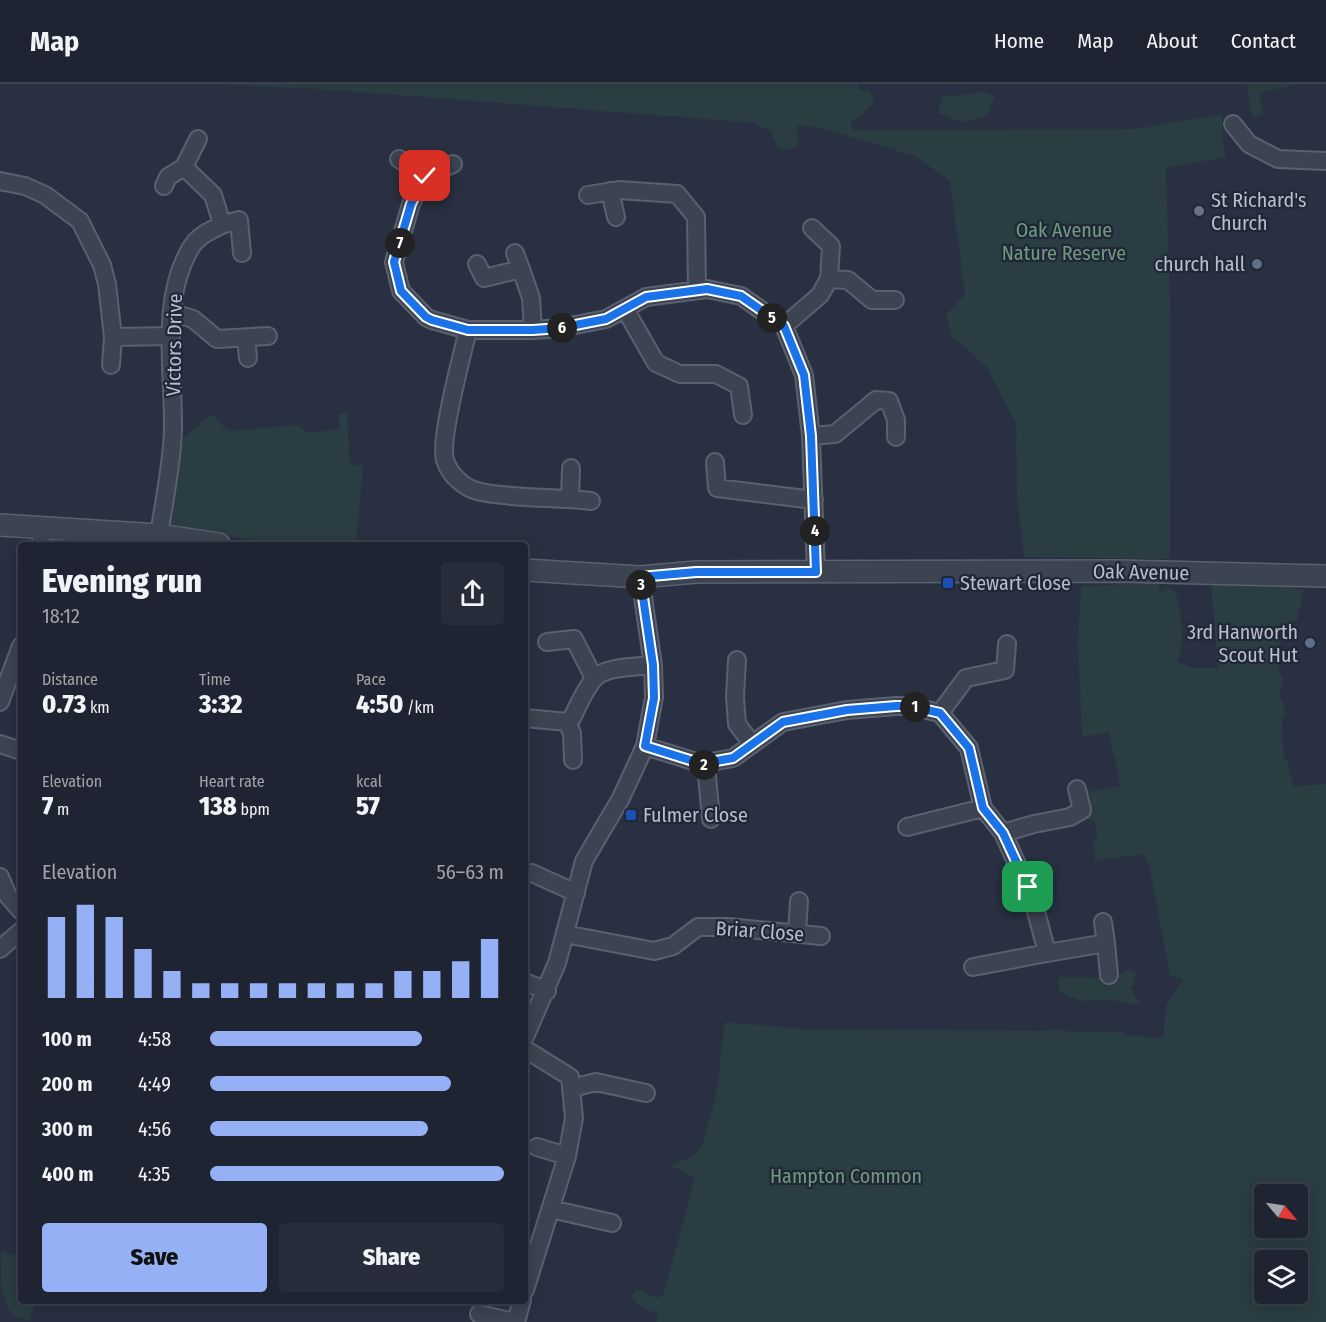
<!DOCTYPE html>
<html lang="en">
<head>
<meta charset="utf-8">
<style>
	:root { --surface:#1e2431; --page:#262c39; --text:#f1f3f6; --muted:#a1a4ab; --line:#3c414d; --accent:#95b0f5 }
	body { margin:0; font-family:"Fira Sans Condensed",sans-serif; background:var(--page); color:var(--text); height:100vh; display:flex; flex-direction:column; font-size:22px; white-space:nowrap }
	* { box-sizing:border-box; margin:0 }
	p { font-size:20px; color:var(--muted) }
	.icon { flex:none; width:33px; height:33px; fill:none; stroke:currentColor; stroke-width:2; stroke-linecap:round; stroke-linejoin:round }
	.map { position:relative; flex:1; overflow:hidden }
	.sheet { position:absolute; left:18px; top:458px; width:510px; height:762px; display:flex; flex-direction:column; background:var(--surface); border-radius:6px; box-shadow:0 3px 15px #0003,0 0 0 2px var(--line) }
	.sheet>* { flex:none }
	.needle { width:39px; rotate:119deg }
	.tools { position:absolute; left:1254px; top:1100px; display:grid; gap:12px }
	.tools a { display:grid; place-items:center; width:54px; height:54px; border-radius:6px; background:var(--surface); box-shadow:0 3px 15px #0003,0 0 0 2px var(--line); font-size:30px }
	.pin { position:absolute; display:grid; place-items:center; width:51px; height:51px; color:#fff; margin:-26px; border-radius:12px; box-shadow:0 3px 9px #0006 }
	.km { position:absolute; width:30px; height:30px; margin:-15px; border-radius:50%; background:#222; color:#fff; font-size:16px; line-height:30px; text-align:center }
	.round { display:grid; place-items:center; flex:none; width:63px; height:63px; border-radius:6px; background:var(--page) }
	.summary { display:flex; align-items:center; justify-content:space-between; height:102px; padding:0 24px }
	h1 { font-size:33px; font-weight:800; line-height:45px }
	.stats { display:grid; grid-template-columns:repeat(3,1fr); gap:9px; height:102px; padding:6px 24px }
	.stats div { display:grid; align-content:center }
	.stats b { font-size:26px; font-weight:800 }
	.stats small { font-size:16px; font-weight:400 }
	.stats p { font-size:16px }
	.chart { height:168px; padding:12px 24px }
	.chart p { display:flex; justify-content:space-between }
	.chart svg { width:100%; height:108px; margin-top:6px; stroke:var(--accent); stroke-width:6 }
	.cta { display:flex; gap:12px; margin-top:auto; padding:12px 24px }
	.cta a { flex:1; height:69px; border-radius:6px; background:var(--accent); color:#111; font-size:24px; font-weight:800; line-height:69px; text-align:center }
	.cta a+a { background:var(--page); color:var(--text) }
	ul { padding:0 24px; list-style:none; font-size:20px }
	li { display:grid; grid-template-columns:96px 72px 1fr; align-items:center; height:45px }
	li i { height:15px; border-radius:8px; background:var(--accent) }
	header { display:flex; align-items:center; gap:36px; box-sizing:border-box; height:84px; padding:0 30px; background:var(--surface); border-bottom:2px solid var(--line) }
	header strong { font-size:28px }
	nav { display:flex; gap:33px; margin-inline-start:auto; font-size:21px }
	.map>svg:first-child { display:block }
	.green { fill:#2a3d42; fill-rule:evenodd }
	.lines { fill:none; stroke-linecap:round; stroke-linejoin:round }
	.minor-casing { stroke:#5a606f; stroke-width:20 }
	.tertiary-casing { stroke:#5a606f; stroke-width:24 }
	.minor { stroke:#3c4351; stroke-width:16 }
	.tertiary { stroke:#3c4351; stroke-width:21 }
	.route-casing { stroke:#fff; stroke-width:12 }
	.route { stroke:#1a73e8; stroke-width:8 }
	.worship-dot { fill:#6b7280; stroke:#202737; stroke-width:2 }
	.service-dot { fill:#5c6f8a; stroke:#202737; stroke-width:2 }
	.transit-dot { fill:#1a4fb4; stroke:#202737; stroke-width:2 }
	.labels { text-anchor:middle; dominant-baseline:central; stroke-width:4.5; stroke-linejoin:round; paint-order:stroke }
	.poi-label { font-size:20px; fill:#b9becb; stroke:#202737; text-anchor:start }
	.park-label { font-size:20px; fill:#719b7f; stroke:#202737 }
	.street-label { font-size:20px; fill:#b9becb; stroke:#202737 }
</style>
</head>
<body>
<header>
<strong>Map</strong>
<nav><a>Home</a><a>Map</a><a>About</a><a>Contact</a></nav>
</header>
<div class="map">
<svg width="1326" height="1238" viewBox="0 0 1326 1238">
	<rect width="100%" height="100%" fill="#283041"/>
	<path class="green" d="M214,0H858V5L869,7L874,18L858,34L851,37L852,46L1136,45L1222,30L1223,60L1226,73L1166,84L1171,248L1170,475L1024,473L1017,413L1016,340L987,283L952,252L946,231L965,210L950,97L915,72L817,43L797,42L798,63L788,66L778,64L770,46L761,43L756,39L319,5Z
		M1247,0H1297L1259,9L1263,31L1252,33Z
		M984,8L995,12L987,32L962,38L938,29L942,13Z
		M347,329L350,381L363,382L356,460H283L170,444L183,355L211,330L228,347L298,341L307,349L340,345L338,330Z
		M1239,497H1274L1304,507L1297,537L1279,542V591L1282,592L1283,601L1280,604L1281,616L1283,617L1286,633L1282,635L1284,676H1287L1293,702L1326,700V1238H656L658,1229L642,1224L631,1212L637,1205L658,1214L664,1209L695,1094L672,1082L695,1070L703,1060L716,1011L725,938L805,945L1044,947L1059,945L1062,947L1099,948L1112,947L1125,949L1126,951L1163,954L1166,922L1183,896L1170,892L1149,781L1143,770L1095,777L1094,756L1097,755L1095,737L1085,735L1086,719L1091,716L1090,707L1120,702L1109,648L1082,653L1078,557L1081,502L1159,499L1160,509L1166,503L1176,508C1180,532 1187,555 1177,577L1193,584H1218L1211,500L1238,501ZM1264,1110H1298V1143H1264ZM1264,1176H1298V1209H1264Z
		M1127,885L1137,889L1131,905L1141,921L1111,916L1082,917L1059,908L1058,893L1115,894Z
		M2,1168L21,1173V1216L40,1217H35L30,1237C25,1235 17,1233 12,1230C0,1218 0,1186 2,1168Z"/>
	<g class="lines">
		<g class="minor-casing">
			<path id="minor" d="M1233,40L1249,60L1278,75L1326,77
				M198,55L184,83L213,111L222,140
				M399,75L425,92L411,120L394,178L401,207L426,233L432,236L468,246H533L560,244L606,235L646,213L707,205L741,212L784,242L804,291L811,352L816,488
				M425,92L453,80
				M0,97L25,102L45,111L80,137L102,181L107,200L113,253L111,281
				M164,102L168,93L184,83
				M610,107L616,133
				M588,111L619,106L677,110L696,133L697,206
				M515,169L521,185
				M477,180L484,194L521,185L531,214L533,246
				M829,195L848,196L872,216H895
				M625,225L656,279L680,290H716L739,302L743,331
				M173,229L193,235L217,255L268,252
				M784,242L820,211L829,195L831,162L812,144
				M468,246C462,272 439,355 445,376C450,392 465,405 481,408C517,415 555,413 591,417
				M113,253L171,252
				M246,254L248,274
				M811,352L835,350L876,316L889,317L896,336V353
				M715,378L717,404L814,416
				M570,415L571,384
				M159,451C164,417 172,381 173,346C174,288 159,214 192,162C200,149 224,139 239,136L242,169
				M41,460L42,443
				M547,558L574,555L594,594
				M737,576L735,613L737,640L752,660
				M0,618L21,562
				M940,629L966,594L1005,586L1007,560
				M525,634L567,638L572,634C578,622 584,607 593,596C603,582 636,583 653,581
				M567,638L572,649L573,676
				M0,660L21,667
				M645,662L706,681L716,677L733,674L783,638L847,626L896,622H910L940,629L969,664L983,724L1003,749L1033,816L1047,869L973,883
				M706,681L711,735
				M907,743L983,724
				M1003,749L1034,740L1070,733L1082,726L1077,705
				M532,789L576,809
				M0,793L8,812L21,827
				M797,849L799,817
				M565,850L654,867L673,862L698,843H728L821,852
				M1106,859L1109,891
				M0,865L21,847
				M1047,869L1106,859L1103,838
				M525,898L547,907
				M525,953L557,879L584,777L621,714L645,662L654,613L653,581L640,493
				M525,965L570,993L574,1034L567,1072L525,1206
				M572,1004L596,998L646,1009
				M537,1063L567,1072
				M551,1125L612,1139
				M479,1230L515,1238
				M516,1238L522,1216"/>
		</g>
		<g class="tertiary-casing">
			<path id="tertiary" d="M0,441L159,451L219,460
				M525,486L640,493L696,488L1120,487L1326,492"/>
		</g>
		<use href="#minor" class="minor"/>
		<use href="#tertiary" class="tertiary"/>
	</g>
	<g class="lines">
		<g class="route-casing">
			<path id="route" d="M425,92L411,120L394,178L401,207L426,233L432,236L468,246H533L560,244L606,235L646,213L707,205L741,212L784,242L804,291L811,352L816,488H696L640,493L653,581L654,614L645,662L706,681L716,677L733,674L783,638L847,626L896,622H910L940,629L969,664L983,724L1003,749L1028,803"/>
		</g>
		<use href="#route" class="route"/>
	</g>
	<circle class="worship-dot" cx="1199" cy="127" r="6"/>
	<g class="service-dot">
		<circle cx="1257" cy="180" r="6"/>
		<circle cx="1310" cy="559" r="6"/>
	</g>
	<g class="transit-dot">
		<rect x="942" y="493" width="12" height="12" rx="3"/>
		<rect x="625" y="725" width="12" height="12" rx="3"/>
	</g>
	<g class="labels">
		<g class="poi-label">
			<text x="1211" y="116">St Richard's<tspan x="1211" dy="23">Church</tspan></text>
			<text x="1245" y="180" text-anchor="end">church hall</text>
			<text x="960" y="499">Stewart Close</text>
			<text x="1298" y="548" text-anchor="end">3rd Hanworth<tspan x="1298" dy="23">Scout Hut</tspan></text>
			<text x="643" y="731">Fulmer Close</text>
		</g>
		<g class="park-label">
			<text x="1064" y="146">Oak Avenue<tspan x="1064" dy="23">Nature Reserve</tspan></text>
			<text x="846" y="1092">Hampton Common</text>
		</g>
		<g class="street-label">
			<text transform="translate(174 261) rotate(-89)">Victors Drive</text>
			<text transform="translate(1141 488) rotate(1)">Oak Avenue</text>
			<text transform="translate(760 847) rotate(4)">Briar Close</text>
		</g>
	</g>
</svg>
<div class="tools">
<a><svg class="needle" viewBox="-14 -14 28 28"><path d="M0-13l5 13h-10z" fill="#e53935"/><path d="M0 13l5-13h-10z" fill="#a1a4ab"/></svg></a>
<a><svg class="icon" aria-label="layers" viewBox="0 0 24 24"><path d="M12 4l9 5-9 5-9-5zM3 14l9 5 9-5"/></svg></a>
</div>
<div class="pin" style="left:1028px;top:803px;background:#1e9e55"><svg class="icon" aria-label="arrive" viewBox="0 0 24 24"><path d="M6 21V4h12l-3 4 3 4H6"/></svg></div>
<div class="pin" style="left:425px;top:92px;background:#d93025"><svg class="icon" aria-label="check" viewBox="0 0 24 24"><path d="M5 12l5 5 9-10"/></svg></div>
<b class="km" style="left:915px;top:623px">1</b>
<b class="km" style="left:704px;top:681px">2</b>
<b class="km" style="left:641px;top:501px">3</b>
<b class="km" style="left:815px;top:447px">4</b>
<b class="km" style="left:772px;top:234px">5</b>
<b class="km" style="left:562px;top:244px">6</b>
<b class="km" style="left:400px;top:159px">7</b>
<section class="sheet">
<div class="summary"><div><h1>Evening run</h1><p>18:12</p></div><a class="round"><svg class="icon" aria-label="share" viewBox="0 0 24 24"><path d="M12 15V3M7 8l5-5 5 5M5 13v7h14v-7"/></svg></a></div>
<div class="stats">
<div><p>Distance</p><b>0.73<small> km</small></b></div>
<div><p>Time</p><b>3:32</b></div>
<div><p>Pace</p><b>4:50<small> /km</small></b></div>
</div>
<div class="stats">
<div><p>Elevation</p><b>7<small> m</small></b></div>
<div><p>Heart rate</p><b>138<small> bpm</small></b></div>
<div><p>kcal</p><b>57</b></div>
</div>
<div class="chart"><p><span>Elevation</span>56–63 m</p>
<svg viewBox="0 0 160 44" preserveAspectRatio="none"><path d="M5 44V11M15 44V6M25 44V11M35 44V24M45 44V33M55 44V38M65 44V38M75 44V38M85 44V38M95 44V38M105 44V38M115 44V38M125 44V33M135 44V33M145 44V29M155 44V20"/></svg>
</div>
<ul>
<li><b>100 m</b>4:58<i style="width:72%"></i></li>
<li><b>200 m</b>4:49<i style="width:82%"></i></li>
<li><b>300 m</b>4:56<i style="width:74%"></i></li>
<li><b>400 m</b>4:35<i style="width:100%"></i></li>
</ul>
<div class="cta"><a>Save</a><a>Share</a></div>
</section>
</div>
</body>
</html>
